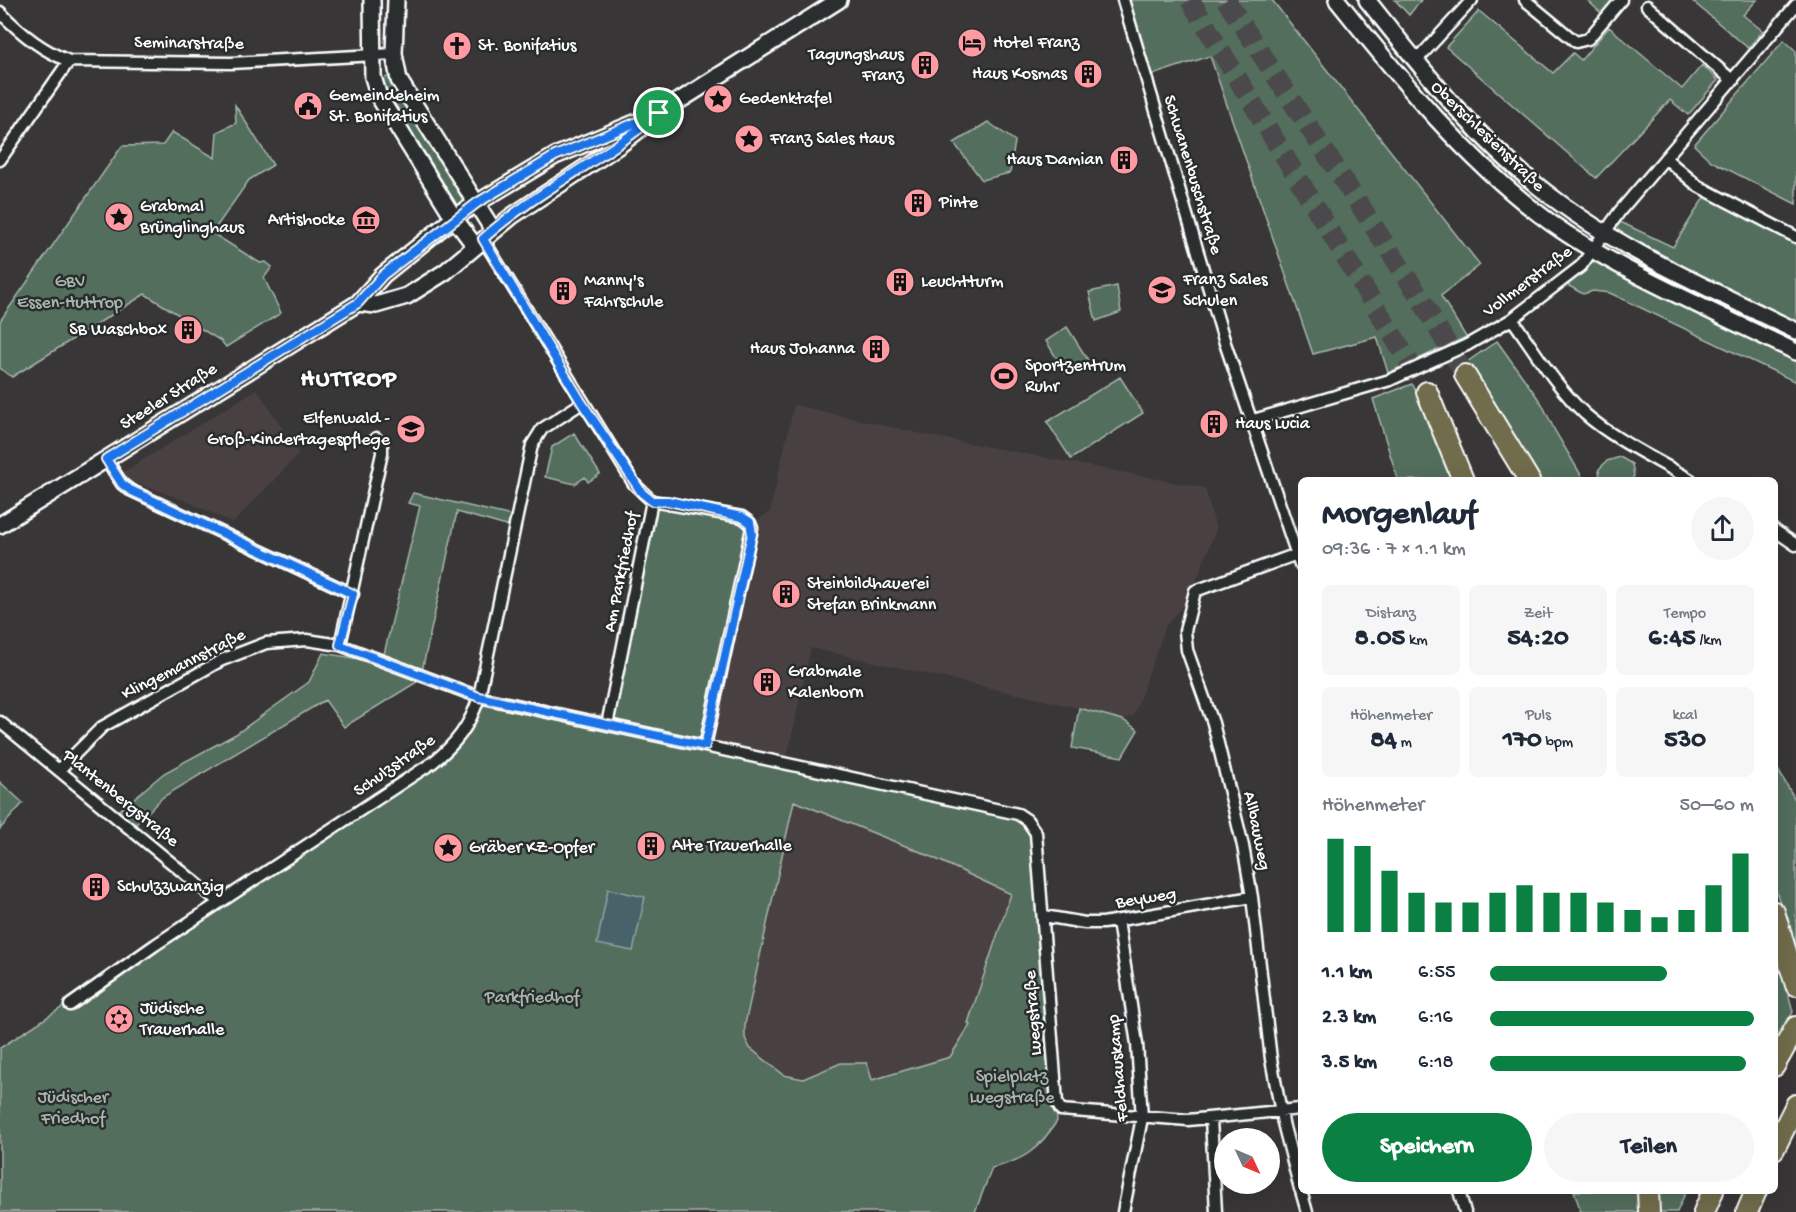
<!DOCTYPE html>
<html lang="de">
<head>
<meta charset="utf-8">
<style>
	:root { --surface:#fff; --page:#f6f6f7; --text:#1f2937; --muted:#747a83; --accent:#0b8043 }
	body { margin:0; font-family:"Gochi Hand",sans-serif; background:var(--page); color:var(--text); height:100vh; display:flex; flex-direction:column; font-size:22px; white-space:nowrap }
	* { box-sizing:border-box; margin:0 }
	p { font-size:20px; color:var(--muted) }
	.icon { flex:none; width:33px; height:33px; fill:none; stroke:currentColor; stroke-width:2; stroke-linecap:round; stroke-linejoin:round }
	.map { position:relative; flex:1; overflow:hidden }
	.details { position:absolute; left:1298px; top:477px; width:480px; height:717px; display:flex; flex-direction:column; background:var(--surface); border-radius:9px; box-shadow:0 6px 24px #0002 }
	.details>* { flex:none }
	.needle { width:39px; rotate:134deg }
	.controls { position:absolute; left:1214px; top:1128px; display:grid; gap:12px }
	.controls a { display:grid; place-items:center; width:66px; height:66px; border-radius:50%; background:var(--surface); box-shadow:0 6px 24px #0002; font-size:30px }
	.pin { position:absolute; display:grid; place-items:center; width:51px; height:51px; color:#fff; margin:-26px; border:3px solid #fff; border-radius:50%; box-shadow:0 2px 6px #0007 }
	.round { display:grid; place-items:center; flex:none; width:63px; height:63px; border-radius:32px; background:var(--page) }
	.summary { display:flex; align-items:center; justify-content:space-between; height:102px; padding:0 24px }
	h1 { font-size:33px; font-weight:700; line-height:45px }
	.figures { display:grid; grid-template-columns:repeat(3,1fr); gap:9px; height:102px; padding:6px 24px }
	.figures div { display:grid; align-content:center; border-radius:9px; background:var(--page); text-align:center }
	.figures b { font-size:26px; font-weight:700 }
	.figures small { font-size:16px; font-weight:400 }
	.figures p { font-size:16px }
	.chart { height:168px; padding:12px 24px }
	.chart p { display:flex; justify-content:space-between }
	.chart svg { width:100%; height:108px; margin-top:6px; stroke:var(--accent); stroke-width:6 }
	.primary-button { display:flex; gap:12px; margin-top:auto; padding:12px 24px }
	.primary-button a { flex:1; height:69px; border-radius:36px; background:var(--accent); color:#fff; font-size:24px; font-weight:700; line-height:69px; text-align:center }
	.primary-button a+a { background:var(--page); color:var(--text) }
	ul { padding:0 24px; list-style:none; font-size:20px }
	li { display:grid; grid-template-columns:96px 72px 1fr; align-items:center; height:45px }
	li i { height:15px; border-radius:8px; background:var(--accent) }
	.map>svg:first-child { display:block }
	.built { fill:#484142 }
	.green { fill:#526e5d; stroke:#a8b6ae; stroke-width:1.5; fill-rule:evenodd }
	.water { fill:#466469; stroke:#90a2a5; stroke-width:1.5 }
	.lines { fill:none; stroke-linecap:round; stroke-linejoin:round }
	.highway-tunnel { stroke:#4c4a4b; stroke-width:20; stroke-dasharray:20 10; stroke-linecap:butt }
	.street-casing { stroke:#fff; stroke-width:15 }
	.secondary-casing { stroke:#fff; stroke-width:20 }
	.highway-casing { stroke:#fff; stroke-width:24 }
	.street { stroke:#2a2d2e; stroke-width:10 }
	.secondary { stroke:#2a2d2e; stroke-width:15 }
	.highway { stroke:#716c4b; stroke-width:20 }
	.street-bridge-casing { stroke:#fff; stroke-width:15; stroke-linecap:butt }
	.street-bridge { stroke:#2a2d2e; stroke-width:10 }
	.route-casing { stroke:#fff; stroke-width:12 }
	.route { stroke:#1a73e8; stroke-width:8 }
	.labels { text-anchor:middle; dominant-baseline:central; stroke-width:5; stroke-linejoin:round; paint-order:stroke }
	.poi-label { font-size:18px; fill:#fff; stroke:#2a2d2e; text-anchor:start }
	.street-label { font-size:18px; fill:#fff; stroke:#2a2d2e }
	.park-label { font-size:18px; fill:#a8b6ae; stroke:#2a2d2e }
	.district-label { font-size:24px; font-weight:bold; letter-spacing:1.5px; fill:#fff; stroke:#2a2d2e }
</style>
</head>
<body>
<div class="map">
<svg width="1796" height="1212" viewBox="0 0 1796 1212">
	<rect width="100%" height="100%" fill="#383637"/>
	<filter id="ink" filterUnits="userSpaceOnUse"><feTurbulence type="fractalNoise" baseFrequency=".0167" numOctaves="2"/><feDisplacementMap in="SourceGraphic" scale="12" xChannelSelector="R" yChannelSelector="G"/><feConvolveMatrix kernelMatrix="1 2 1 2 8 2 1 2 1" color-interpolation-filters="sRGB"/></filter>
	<g filter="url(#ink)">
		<path class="built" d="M257,389L299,454L233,523L184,500L117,476Z
			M794,405L931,436L1205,488L1216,529L1196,582L1199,588L1166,625L1134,715L1123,720L1079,708L811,648L786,762L706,745L754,523L770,511Z
			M793,801L923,853L1011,894L968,1023L970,1024L950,1057L871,1081L867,1063H841L803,1079L784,1075L750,1048L746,1038L745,1024Z"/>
		<path class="green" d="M1124,0H1272L1480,265L1441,296L1466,337L1388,373L1377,337L1313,354L1210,56L1146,77Z
			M1395,0H1421L1409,15Z
			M1587,0H1614L1602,14Z
			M1691,0H1757L1743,15L1763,31L1748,48Z
			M1479,11L1553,73L1573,53L1581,60L1609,27L1682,89L1702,65L1718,80L1688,115L1670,100L1596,178L1446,47Z
			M1784,40L1796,51V204L1711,161L1694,145Z
			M390,75L465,190L469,200L458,207L381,81Z
			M235,105L273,165L249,180L212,233L260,263L266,262L272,267L264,278L281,313L226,347L221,341L145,294L12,377L0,368V321L122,146L163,145L172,132L215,158L217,132L236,123Z
			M988,122L1015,141L1010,173L982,180L954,143Z
			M1708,191L1796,238V330L1606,233L1614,219L1673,247Z
			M1594,250L1639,273L1647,258L1796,332V382L1610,293L1593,291L1583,294L1562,282Z
			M1117,286L1121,312L1096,321L1089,292Z
			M1067,327L1088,360L1066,374L1046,341Z
			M1497,341L1542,404L1555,431L1584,480H1538L1467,362Z
			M1120,377L1143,413L1071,459L1047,422Z
			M1412,384L1418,395L1452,480H1398L1373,399Z
			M574,433L600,474L588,482L585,477L575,484L545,477L552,447Z
			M1620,457L1632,464L1634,476L1631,480H1600L1599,469L1607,461Z
			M413,493L512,516L510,527L457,512L420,680L344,727L325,700L163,797L132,828L115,814L164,773L236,734L309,682L323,653L371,661L384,654L420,506L408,503Z
			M653,501L748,522L705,745L608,725Z
			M480,698L1018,817L1032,828L1057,1121C1039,1149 1025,1160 992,1168L975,1212H0V1048L434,764ZM794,801L923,853L1011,894L968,1023L970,1025L950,1057L872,1080L867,1063H841L803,1079L784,1075L750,1048L745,1038V1024Z
			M1079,708L1123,720L1138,730L1122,757L1072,748Z
			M1774,763L1796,801V949L1775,888Z
			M0,782L23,803L0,829Z
			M1774,939L1793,1012L1775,1044H1774Z
			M1574,1191H1637L1638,1212H1581Z
			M1658,1191H1686L1677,1212H1659Z"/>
		<path class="water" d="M608,889L645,897L633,951L597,944Z"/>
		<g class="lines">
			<path class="highway-tunnel" d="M1190,0L1427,392
				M1226,0L1419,296L1465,375"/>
			<g class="street-casing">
				<path id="street" d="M1123,0L1225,343L1300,564
					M1525,0L1576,42L1588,39L1621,0
					M1647,6L1733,81
					M0,12C19,32 43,51 69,61L231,63L394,54
					M1416,61L1472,0
					M1665,158L1698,186L1796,237
					M0,160L69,61
					M483,239L634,484L652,501
					M1512,319C1535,351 1556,387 1585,414C1616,441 1656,459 1691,480
					M1467,345L1512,319L1581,266L1620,211L1796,5
					M1250,421L1390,380
					M106,459L122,484L130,490L353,594
					M652,501L742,517L750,523L752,528L705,746
					M1774,530L1796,545
					M1297,554L1195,591L1185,631L1187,650L1213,723L1243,846L1252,897L1271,1059L1283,1123L1300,1189
					M340,645L382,453V446L376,438
					M0,722L219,902
					M607,725L652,501
					M59,770L102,727L222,660L266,643L307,640L340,645L479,697L1018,814L1027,820L1036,833L1057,1103L1061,1110L1188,1120L1300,1109
					M1044,916L1085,923H1103L1252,897
					M1118,921L1137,1044L1142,1118L1123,1212
					M70,1005L155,945L432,763C455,745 470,726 479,697L532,445L542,429L582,403
					M1211,1119L1216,1212
					M1301,1191L1307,1212
					M1459,1191L1465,1212"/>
			</g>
			<g class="secondary-casing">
				<path id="secondary" d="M372,0L373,77L379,97L454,218L475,246
					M396,0L394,54L399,80L493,230
					M1337,0C1401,80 1467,162 1551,223C1623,274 1716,312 1796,352
					M1367,0C1420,66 1472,134 1539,187C1616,249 1709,288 1796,331
					M358,303L376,305L407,296L445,272L512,216L618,146L663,111L839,0
					M0,525L358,303L383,275L454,218L477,203L555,156L659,113"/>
			</g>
			<g class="highway-casing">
				<path id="highway" d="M1465,375L1529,480
					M1427,392L1463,480
					M1774,912L1796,985
					M1774,1066L1796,1027
					M1774,1149L1796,1105
					M1648,1191L1649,1212
					M1704,1212L1713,1191
					M1747,1212L1756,1191"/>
			</g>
			<use href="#street" class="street"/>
			<use href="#secondary" class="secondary"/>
			<use href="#highway" class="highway"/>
			<g class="street-bridge-casing">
				<path id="street-bridge" d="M1390,380L1467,345"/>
			</g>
			<use href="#street-bridge" class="street-bridge"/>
		</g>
	</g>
	<g class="lines" filter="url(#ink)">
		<g class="route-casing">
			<path id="route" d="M659,113C604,160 536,191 483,239L582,403L642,493L652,501H668L742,517L750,522L752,534L749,547L705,746L479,697L340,645L353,594L130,490L122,484L106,459L358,303L383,275L477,203L555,156Z"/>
		</g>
		<use href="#route" class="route"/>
	</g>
	<defs>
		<g id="hotel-disc" transform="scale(1.5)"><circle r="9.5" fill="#ff9aa2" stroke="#2a2d2e"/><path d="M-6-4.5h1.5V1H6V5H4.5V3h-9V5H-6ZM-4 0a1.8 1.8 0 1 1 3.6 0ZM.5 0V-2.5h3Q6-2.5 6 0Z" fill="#111"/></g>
		<g id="church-disc" transform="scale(1.5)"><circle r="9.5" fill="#ff9aa2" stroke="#2a2d2e"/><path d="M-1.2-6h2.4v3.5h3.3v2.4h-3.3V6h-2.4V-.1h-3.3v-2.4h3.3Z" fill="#111"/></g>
		<g id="building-disc" transform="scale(1.5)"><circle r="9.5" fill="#ff9aa2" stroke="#2a2d2e"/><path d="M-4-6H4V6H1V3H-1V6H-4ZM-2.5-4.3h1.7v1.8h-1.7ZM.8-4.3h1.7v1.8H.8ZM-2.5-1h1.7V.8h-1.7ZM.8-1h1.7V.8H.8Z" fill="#111"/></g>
		<g id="sight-disc" transform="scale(1.5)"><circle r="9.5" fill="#ff9aa2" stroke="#2a2d2e"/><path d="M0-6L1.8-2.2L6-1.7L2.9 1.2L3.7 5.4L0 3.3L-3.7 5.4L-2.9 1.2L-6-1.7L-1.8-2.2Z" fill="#111"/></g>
		<g id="civic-disc" transform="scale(1.5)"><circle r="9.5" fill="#ff9aa2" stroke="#2a2d2e"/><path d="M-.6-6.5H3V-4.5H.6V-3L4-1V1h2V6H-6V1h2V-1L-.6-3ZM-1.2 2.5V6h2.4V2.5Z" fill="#111"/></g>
		<g id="museum-disc" transform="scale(1.5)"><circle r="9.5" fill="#ff9aa2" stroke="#2a2d2e"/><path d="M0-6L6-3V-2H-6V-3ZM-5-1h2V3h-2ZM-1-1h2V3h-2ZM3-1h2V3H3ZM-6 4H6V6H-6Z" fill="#111"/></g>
		<g id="school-disc" transform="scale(1.5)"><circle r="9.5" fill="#ff9aa2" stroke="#2a2d2e"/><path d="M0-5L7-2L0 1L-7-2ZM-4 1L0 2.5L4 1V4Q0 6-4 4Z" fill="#111"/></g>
		<g id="stadium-disc" transform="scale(1.5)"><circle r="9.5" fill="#ff9aa2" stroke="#2a2d2e"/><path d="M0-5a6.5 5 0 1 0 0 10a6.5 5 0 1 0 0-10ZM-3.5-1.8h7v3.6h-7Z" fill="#111"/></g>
		<g id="synagogue-disc" transform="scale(1.5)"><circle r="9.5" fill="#ff9aa2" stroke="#2a2d2e"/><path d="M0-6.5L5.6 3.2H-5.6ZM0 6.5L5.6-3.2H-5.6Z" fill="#111"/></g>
	</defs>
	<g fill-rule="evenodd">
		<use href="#hotel-disc" x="972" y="43"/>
		<use href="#church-disc" x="457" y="46"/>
		<use href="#building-disc" x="925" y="65"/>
		<use href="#building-disc" x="1088" y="74"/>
		<use href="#sight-disc" x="718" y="99"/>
		<use href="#civic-disc" x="308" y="106"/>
		<use href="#sight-disc" x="749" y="139"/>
		<use href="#building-disc" x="1124" y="160"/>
		<use href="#building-disc" x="918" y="203"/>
		<use href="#sight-disc" x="119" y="217"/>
		<use href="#museum-disc" x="366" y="220"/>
		<use href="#building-disc" x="900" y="282"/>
		<use href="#school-disc" x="1162" y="290"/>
		<use href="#building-disc" x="563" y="291"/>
		<use href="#building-disc" x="188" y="330"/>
		<use href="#building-disc" x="876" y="349"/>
		<use href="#stadium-disc" x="1004" y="376"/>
		<use href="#building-disc" x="1214" y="424"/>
		<use href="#school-disc" x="411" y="429"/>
		<use href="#building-disc" x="786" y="594"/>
		<use href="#building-disc" x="767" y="682"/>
		<use href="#building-disc" x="651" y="846"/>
		<use href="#sight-disc" x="448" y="848"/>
		<use href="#building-disc" x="96" y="887"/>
		<use href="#synagogue-disc" x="119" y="1019"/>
	</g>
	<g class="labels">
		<g class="poi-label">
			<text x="993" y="43">Hotel Franz</text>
			<text x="478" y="46">St. Bonifatius</text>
			<text x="904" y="55" text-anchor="end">Tagungshaus<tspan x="904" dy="21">Franz</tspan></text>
			<text x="1067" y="74" text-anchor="end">Haus Kosmas</text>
			<text x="329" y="96">Gemeindeheim<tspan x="329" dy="21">St. Bonifatius</tspan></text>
			<text x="739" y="99">Gedenktafel</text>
			<text x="770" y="139">Franz Sales Haus</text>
			<text x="1103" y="160" text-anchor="end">Haus Damian</text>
			<text x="939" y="203">Pinte</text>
			<text x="140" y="207">Grabmal<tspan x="140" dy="21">Brünglinghaus</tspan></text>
			<text x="345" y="220" text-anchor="end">Artishocke</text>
			<text x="1183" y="280">Franz Sales<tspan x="1183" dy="21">Schulen</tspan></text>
			<text x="584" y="281">Manny's<tspan x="584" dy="21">Fahrschule</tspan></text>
			<text x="921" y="282">Leuchtturm</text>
			<text x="167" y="330" text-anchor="end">SB Waschbox</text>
			<text x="855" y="349" text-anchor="end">Haus Johanna</text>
			<text x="1025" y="366">Sportzentrum<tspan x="1025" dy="21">Ruhr</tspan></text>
			<text x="390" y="419" text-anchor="end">Elfenwald -<tspan x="390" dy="21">Groß-Kindertagespflege</tspan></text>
			<text x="1235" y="424">Haus Lucia</text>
			<text x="807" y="584">Steinbildhauerei<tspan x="807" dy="21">Stefan Brinkmann</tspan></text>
			<text x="788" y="672">Grabmale<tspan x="788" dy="21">Kalenborn</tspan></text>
			<text x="672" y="846">Alte Trauerhalle</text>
			<text x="469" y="848">Gräber KZ-Opfer</text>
			<text x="117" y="887">Schulzzwanzig</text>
			<text x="140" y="1009">Jüdische<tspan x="140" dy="21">Trauerhalle</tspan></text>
		</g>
		<g class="street-label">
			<text transform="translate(189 44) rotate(1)">Seminarstraße</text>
			<text transform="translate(1487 137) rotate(44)">Oberschlesienstraße</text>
			<text transform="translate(1192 175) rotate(73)">Schwanenbuschstraße</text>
			<text transform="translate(1528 282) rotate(-37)">Vollmerstraße</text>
			<text transform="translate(169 397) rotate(-32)">Steeler Straße</text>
			<text transform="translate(622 572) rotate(-79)">Am Parkfriedhof</text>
			<text transform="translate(184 665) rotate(-27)">Klingemannstraße</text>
			<text transform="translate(395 766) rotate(-35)">Schulzstraße</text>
			<text transform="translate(120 799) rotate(39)">Plantenbergstraße</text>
			<text transform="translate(1256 831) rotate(78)">Allbauweg</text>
			<text transform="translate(1146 899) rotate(-9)">Beyweg</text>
			<text transform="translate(1034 1013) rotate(-94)">Luegstraße</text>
			<text transform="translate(1119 1068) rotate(-95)">Feldhauskamp</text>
		</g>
		<g class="park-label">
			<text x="70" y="282">GBV<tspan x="70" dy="21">Essen-Huttrop</tspan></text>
			<text x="532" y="998">Parkfriedhof</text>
			<text x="1012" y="1077">Spielplatz<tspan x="1012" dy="21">Luegstraße</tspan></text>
			<text x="73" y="1098">Jüdischer<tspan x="73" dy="21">Friedhof</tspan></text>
		</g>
		<g class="district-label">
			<text x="349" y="380">HUTTROP</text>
		</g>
	</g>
</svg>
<div class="controls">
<a><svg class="needle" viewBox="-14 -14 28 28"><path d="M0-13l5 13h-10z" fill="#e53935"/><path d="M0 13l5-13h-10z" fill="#747a83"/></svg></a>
</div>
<div class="pin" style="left:659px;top:113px;background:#1e9e55"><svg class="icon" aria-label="arrive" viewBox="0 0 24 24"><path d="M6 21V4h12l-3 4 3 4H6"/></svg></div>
<section class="details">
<div class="summary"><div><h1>Morgenlauf</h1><p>09:36 · 7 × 1.1 km</p></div><a class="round"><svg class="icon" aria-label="share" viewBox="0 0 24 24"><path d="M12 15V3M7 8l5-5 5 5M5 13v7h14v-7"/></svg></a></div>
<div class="figures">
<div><p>Distanz</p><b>8.05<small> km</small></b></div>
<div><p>Zeit</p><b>54:20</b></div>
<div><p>Tempo</p><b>6:45<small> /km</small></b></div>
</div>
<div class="figures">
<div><p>Höhenmeter</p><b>84<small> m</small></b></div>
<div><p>Puls</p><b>170<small> bpm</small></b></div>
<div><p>kcal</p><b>530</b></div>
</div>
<div class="chart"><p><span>Höhenmeter</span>50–60 m</p>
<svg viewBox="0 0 160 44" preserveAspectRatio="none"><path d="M5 44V6M15 44V9M25 44V19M35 44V28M45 44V32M55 44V32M65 44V28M75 44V25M85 44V28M95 44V28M105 44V32M115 44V35M125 44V38M135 44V35M145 44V25M155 44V12"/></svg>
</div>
<ul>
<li><b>1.1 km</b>6:55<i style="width:67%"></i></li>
<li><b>2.3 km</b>6:16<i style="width:100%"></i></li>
<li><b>3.5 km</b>6:18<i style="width:97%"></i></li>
</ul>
<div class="primary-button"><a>Speichern</a><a>Teilen</a></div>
</section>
</div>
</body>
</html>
